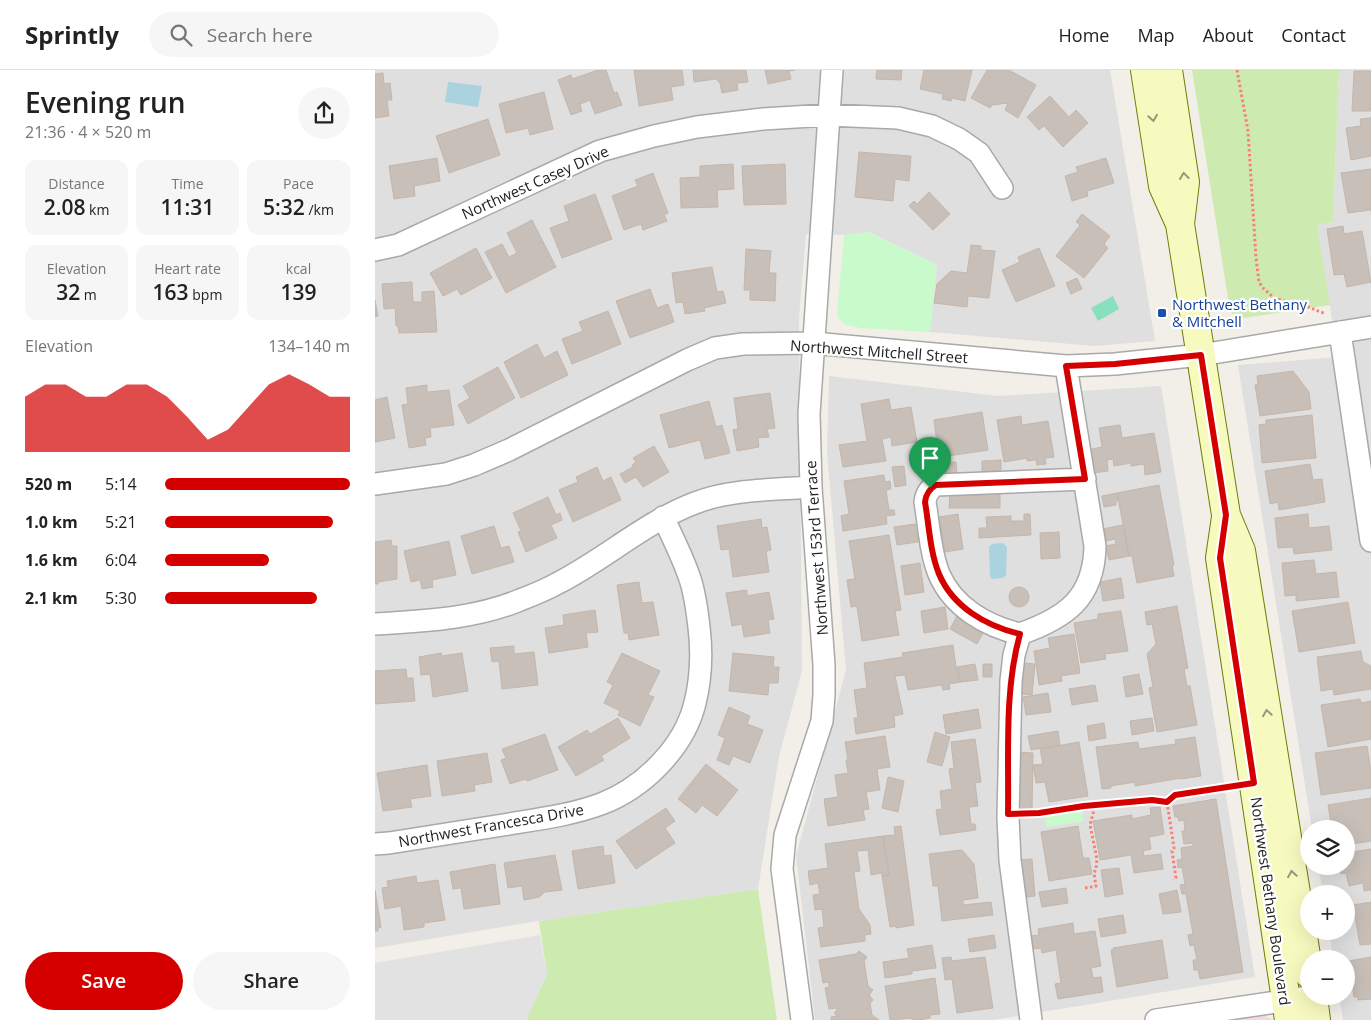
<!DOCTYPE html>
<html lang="en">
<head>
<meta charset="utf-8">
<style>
	:root { --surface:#fff; --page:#f6f6f6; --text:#222; --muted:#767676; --line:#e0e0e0; --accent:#d40000 }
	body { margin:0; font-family:"Open Sans",sans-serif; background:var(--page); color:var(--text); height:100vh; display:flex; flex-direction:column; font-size:19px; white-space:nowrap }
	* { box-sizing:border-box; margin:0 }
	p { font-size:16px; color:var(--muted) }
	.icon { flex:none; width:28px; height:28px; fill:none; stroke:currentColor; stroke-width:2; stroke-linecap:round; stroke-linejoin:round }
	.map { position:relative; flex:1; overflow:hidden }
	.sheet { display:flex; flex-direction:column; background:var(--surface); width:375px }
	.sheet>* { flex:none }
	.controls { position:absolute; left:925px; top:750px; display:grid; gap:10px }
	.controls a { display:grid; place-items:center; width:55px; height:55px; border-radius:50%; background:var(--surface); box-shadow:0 5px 20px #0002; font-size:25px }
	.pin { position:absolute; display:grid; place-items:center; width:42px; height:42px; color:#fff; margin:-51px -21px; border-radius:50% 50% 50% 0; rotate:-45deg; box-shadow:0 0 5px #0007 }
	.pin .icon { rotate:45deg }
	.round { display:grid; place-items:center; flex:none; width:52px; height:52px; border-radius:26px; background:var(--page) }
	.summary { display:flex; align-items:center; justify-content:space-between; height:85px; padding:0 25px }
	h1 { font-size:28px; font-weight:600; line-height:38px }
	.metrics { display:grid; grid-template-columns:repeat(3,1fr); gap:8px; height:85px; padding:5px 25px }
	.metrics div { display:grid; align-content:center; border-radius:12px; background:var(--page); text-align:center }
	.metrics b { font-size:21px; font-weight:600 }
	.metrics small { font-size:14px; font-weight:400 }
	.metrics p { font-size:14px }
	.chart { height:140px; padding:10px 25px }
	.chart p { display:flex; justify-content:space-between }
	.chart svg { width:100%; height:90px; margin-top:5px; fill:var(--accent); opacity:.7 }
	.action { display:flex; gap:10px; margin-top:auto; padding:10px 25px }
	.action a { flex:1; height:58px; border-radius:30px; background:var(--accent); color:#fff; font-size:20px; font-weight:600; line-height:58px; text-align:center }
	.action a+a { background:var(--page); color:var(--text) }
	ul { padding:0 25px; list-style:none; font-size:16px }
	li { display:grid; grid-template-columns:80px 60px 1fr; align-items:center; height:38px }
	li i { height:12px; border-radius:6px; background:var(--accent) }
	header { display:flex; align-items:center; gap:30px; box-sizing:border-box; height:70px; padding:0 25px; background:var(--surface); border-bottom:1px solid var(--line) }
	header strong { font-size:24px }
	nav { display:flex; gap:28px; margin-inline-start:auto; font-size:18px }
	.search { width:350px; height:45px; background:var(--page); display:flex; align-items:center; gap:12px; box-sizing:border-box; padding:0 18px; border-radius:28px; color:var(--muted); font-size:19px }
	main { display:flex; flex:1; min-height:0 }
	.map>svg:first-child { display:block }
	.residential { fill:#e0dfdf }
	.commercial { fill:#f2dad9 }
	.grass { fill:#cdebb0 }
	.park { fill:#c8facc }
	.pitch { fill:#88e0be }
	.parking { fill:#e2e2e2 }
	.water { fill:#aad3df }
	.building { fill:#c7bfb8; stroke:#c4b6ab }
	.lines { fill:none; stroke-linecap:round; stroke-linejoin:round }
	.minor-casing { stroke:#a9a9a9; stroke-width:24 }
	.secondary-casing { stroke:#707d05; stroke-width:30 }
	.path { stroke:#fa8072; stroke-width:3; stroke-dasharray:2.5 2.5; stroke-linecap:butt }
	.minor { stroke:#fff; stroke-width:21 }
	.secondary { stroke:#f7fabf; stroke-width:28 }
	.oneway { stroke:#979978 }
	.route-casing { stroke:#fff; stroke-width:10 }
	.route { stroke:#d40000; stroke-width:6 }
	.transit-dot { fill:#1a4fb4; stroke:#fff; stroke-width:2 }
	.labels { text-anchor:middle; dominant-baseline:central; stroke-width:4.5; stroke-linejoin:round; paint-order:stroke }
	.street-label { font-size:15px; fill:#222; stroke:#fff }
	.transit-label { font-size:15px; fill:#164399; stroke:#fff; text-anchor:start }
</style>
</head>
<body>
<header>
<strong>Sprintly</strong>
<div class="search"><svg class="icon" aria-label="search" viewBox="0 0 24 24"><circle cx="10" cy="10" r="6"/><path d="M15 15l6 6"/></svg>Search here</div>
<nav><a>Home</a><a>Map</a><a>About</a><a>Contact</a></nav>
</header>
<main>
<section class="sheet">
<div class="summary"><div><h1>Evening run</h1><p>21:36 · 4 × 520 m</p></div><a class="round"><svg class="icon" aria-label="share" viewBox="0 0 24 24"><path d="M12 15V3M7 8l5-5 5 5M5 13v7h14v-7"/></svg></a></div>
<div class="metrics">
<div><p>Distance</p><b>2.08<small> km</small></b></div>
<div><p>Time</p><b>11:31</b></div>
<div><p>Pace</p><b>5:32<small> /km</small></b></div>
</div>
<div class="metrics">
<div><p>Elevation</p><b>32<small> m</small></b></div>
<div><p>Heart rate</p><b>163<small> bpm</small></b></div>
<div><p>kcal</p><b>139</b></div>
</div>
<div class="chart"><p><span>Elevation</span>134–140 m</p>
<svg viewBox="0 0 160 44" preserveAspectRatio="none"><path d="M0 44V17L10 11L20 11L30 17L40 17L50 11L60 11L70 17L80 27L90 38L100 33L110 22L120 11L130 6L140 11L150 17L160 17V44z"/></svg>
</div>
<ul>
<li><b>520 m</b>5:14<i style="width:100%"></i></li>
<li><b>1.0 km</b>5:21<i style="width:91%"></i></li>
<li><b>1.6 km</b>6:04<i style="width:56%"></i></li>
<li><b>2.1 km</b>5:30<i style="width:82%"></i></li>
</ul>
<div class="action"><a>Save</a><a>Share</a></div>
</section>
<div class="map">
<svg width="996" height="950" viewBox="0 0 996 950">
	<rect width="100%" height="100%" fill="#f2efe9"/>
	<path class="residential" d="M0,0H735L780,271L719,276L555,262L562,195L494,162L469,165L431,164L424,248L427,601L404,686L383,819L164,851L0,878Z
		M964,0H996V950H968L964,926H971V889H958L954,861H971V824H948L943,796H971V759H937L863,295L963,287L942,155L958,152Z
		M454,306L623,326L786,316L880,907L618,950H440L421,786L471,600L452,383Z"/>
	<path class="commercial" d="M888,945L898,950H851Z"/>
	<path class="grass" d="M817,0H964L958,152L942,155L955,235L869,248L864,249L855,241Z
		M383,819L402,950H151L172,904L164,851Z"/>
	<path class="park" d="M494,162L562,195L555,262L486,258L471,255L465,250L462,243L469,165Z
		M706,739L709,751L671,757L670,744Z"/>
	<path class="pitch" d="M738,226L744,239L723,251L716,238Z"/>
	<path class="parking" d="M165,865L172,904L151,950H0V893Z"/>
	<path class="water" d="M73,12L107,16L103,37L70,32Z
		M628,473L632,477L631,506L628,508L617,509L615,506L614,477L617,474Z"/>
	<path class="building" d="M223,0H231L239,23L242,22L247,35L220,44L215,30L205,34L207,41L196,45L183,10L196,5L197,9Z
		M259,0H307L309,15L296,17L298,30L264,36Z
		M318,0H371L373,12L362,13L363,20L347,23L345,13L341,9L319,12Z
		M390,0H420L414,1L416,9L393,14Z
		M502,0H527L526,10L501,9Z
		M549,0H597L590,31L577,28L576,31L567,29L568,24L545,19Z
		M612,0H634L661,15L643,48L630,40L633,33L617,35L615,38L596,28Z
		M979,1H996V41H977Z
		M8,3L9,14L15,13L17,30H12L14,46L0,48V4Z
		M169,22L178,59L155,65L153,58L131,63L124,34Z
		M675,26L694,47L701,40L713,53L688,77L669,56L664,60L652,47Z
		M996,48V86L976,90L971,58L986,56L985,49Z
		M113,49L125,85L74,103L61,66Z
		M484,82L536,86L534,111L520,109L518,131L480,127Z
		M62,88L65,111L39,116L40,126L19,129L14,96Z
		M731,88L739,113L712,121L713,126L697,131L690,106L703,102L701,97Z
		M358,94L359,119L342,120L343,137L306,138L305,108L325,107V96Z
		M410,94L411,134L369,135L367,96Z
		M996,99V140L973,143L966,103Z
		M278,103L293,143L289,145L292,151L268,160L266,154L249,160L237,126L263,116L260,110Z
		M554,122L575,144L558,160L534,136L539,131L542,134Z
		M220,124L237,169L187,188L175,158L194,151L189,136Z
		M707,144L735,166L729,174L733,178L709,208L681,186L705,155L701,152Z
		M157,150L181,197L131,223L110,182L127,174L134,187L142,183L132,163Z
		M968,156L969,164L987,161L996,212L972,217L969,204L959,205L952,159Z
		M596,175L606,176V180L620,181L614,228L593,226L592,237L559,233L562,214L576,201L592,203Z
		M101,178L117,208L86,225L82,219L68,226L55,203Z
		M664,178L680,216L641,232L627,200L645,192L643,187Z
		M371,179L396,181L394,203H401L400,231L375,230V220H369Z
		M337,197L342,222L348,221L351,233L329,238L330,241L310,244L308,232L301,233L297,203Z
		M702,208L707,219L696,224L691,213Z
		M37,212L38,232H47V222L59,221L62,262L24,263L23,256H21L20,238L9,239L7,214Z
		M275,219L282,238L293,234L299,252L255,268L241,231Z
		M0,230L3,246L0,247Z
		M233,241L246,274L197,294L187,269L208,261L204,252Z
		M162,274L169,288L182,281L193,305L146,328L129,292Z
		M123,297L140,328L93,354L83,335L95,328L88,316Z
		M918,301L934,322L936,339L885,346L880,315L883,314L882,306Z
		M52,315V322L74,320L79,355L55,358L56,367L50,368L51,375L34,378L27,335L33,334L31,318Z
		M395,323L400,358L392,359L394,367L383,368L384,377L362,381L358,360L363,359L359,328Z
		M12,327L20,368L0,372V330Z
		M514,329L516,340L536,337L542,372L517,376L516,367L507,369L511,391L468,397L464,375L492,371L486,334Z
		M334,331L341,357L347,355L355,383L330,389L325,370L294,378L285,345Z
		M607,342L613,380L573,386L572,380L563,381L559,350Z
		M937,345L941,388L887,393L884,355L891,354V350Z
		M646,346L647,355L673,351L679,387L670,388L671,394L662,395L661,390L652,391V388L629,392L622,350Z
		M745,355L747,368L779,363L786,402L770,405L769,394L756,396V393L739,396L738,389L732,390L733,401L710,404L707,381L727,377L724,358Z
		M279,376L294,402L268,417L261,407L250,413L245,404L258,397L257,395L261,392L258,388Z
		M626,390V402L607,403V391Z
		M581,392L582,405H561V393Z
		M935,394L938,410L947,409L950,432L904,440L903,432L895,434L890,401Z
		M529,396L531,415L520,417L517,397Z
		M222,397L228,411L236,407L246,430L198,452L184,420L203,412L201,407Z
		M509,405L510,412L515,411L516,419L511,420L514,440H519L520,445L511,446L512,454L468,461L466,446L474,444L469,411Z
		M784,415L799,495H797L799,506L762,513L757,486H754L742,423Z
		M742,423L743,430L741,431V435L729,437L727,426Z
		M575,424H625V438H574Z
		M173,427L181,445L185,443L187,450L176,455L182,468L151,482L143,462L146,461L138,443Z
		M583,444L588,479L570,482L564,447Z
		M649,444H655L656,465L604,468V458H612L611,447L636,446V451H649Z
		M933,444L934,458L954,456L957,480L919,484L918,477L903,478L900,448Z
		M386,449L387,458L392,457L396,480L391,481L394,502L358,507L354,479L346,480L342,456Z
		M540,454L543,472L522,475L519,457Z
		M748,455L754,486L734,490L731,476L741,474L740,469L731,471L728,459Z
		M119,456L126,478L134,476L139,492L97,504L86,466Z
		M684,462L685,488L666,489L665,463Z
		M514,465L526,540L520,541L524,565L487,571L482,536L476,537L472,510L480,509L474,471Z
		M16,470L17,476H22V509L3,512V514H0V472Z
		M74,471L81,505L57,510L58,517L47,519L45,510L36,512L29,481Z
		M939,490L941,504L961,502L964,527L921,531V525L910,526L907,493Z
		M545,493L549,522L530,525L526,496Z
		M746,508L749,528L728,531L725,512Z
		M264,512L267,533L278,532L284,565L254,570L253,563H249L242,515Z
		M634 527a10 10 0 1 1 20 0a10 10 0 1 1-20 0Z
		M372,520V526L394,522L399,549L393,550L395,563L369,567L367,554L357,556L351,523Z
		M973,532L980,573L924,582L917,541Z
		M802,536L813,598L809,599L812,616H815L822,655L782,662L774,618L778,617L772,584L781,574L777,554L772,555L770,542Z
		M570,537L573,559L549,563L546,541Z
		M220,540L223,562L211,563L213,577L174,583L170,558L189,555L188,545Z
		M746,541L753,581L730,584L731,589L706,593L699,553L723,549V544Z
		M582,546L609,561L602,574L575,559Z
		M699,564L705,603L686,606L687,611L664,615L659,581L675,578L673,568Z
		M578,575L581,597L586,612L574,614L575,619L568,620L567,615L533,620L530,605L520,606L528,644L519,646L520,657L481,664L479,648H483L479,620L492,618L489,593L528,587L527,583Z
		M139,576V584L159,582L163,615L127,619L124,591L117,592L115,578Z
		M986,581L988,592L996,596V619L959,625L958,619L946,621L942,587Z
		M66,583L67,586L87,583L93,621L58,627L55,604L46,605L44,587Z
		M247,583L285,601L273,625L279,627L265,656L243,645L245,641L229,633L238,615L232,612Z
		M358,583L399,587L398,597H404L403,613H394L393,625L354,621Z
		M648,593L660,594L657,625L645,624Z
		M600,594L603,610L586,612L582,597Z
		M608,594H617V607H608Z
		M31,599L32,608H38L40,631L0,634V601Z
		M764,604L768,624L751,627L748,607Z
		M720,615L723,631L697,635L694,619Z
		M673,623L676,642L651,645L648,627Z
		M985,629L986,633L996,631V669L953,677L946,635Z
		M354,637L375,646L372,654L388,660L375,693L358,686L354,695L342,690L350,668L343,665Z
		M603,639L606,658L571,664L568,645Z
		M243,648L255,668L226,686L229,690L201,706L183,677L212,660L215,664Z
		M777,648L779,661L757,665L755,651Z
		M729,653L731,668L714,671L712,656Z
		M683,661L685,675L656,680L653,666Z
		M560,662L575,667L567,696L552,692Z
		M170,664L183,700L152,711L151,709L135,714L126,690L131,688L127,679Z
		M510,666L515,697L502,699L505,720L491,722L494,739L488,740L490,750L453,756L449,729L463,727L460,705L473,703L471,690H473L470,672Z
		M820,667L826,706L806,709V708L760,716V712L736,716V718L727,719L721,677L763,672L764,679L801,674L800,670Z
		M600,669L606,712L600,713L603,736L594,737L596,754H600L601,760L565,765L561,740L567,739L565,721L577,719L574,699L579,698L576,672Z
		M704,672L713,726L674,732L670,712L661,713L658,695L668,694L665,679Z
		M992,676L996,700V718L946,725L940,683Z
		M640,682L658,683L657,741L640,740Z
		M112,683L117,712L99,715L100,721L67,726L62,691Z
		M331,694L363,720L342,746L327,735L321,743L303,729Z
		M52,695L56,726L35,729L37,737L8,741L2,703Z
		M513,707L529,711L523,742L507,738Z
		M996,728V771L971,775V759H957L953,735Z
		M841,729L868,902L825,909L823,900H819L818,890H822L819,875L815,876L813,865L818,864L811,824H807L805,815L810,814L807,797L803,798L802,790L807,789L806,778L818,776V773L809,774L807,761H810L809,750L804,751L803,747H800L798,736Z
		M785,737L789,764L774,767L776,779L768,781L769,786L786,784L788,799L759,803L756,785L725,790L718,751L757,745V749L776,745L775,738Z
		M291,738L300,751L290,758L300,773L261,799L241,771Z
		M526,756L539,855L521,858V856L515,857L507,806L514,805L508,766L520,765L519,757Z
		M703,756L708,788H714L717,804L674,811L666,762Z
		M508,766L514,805L507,806V803L496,805L493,780L482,781L485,801L479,802L484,839L495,855L496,864L490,865V871L446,877L443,858L449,857L447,839L440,840L438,825L445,824L443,813L435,815L433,801L453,798L450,774Z
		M228,776L229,786L236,785L240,813L203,819L197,781Z
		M996,779V820L989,821L988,813L974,816L971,803L966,804L965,796H971V783Z
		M587,780L599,794L603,828L588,830V835L616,832L618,845L567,851L563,816H558L554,784Z
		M180,785L187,820L170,822L164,827L149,830L147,816L133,818L129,793Z
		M657,789L660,826L645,828L642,790Z
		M120,794L125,834L89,839L86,818L78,819L75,802Z
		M744,798L748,824L730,827L726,800Z
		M41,806L42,813L63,810L70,850L49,853V857L29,860L26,836L10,839L7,818L13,817L12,811Z
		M691,818L693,833L667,837L664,822Z
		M0,820L6,857L3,858V861H0Z
		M802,820L806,842L788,844L784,824Z
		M996,832V874L985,875L978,835Z
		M748,845L751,863L726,867L723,849Z
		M698,853L699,864L720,861L726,896L716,898L718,908L726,907L728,922L683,929L680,914L686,913L681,880L667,883L666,878L657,879L655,866L664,865L663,859Z
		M619,865L621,878L595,882L593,869Z
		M787,870L793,908L742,917L736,880H738V878Z
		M557,875L561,898L537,901V904L510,908L508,892L534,888L532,879Z
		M484,881L492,887L489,891L493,916L498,920L494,925L498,930L495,933L497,945L504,950H456V947L462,946L459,943L462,940L461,938L454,939L450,918L454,917V912L448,913L444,890L481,884Z
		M576,887L577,891L610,887L618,938L582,943L577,909L570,910L567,888Z
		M996,887V929L983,930V927H979L974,891Z
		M560,908L565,944L555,945V948L543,950H537V948L515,950L510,916Z"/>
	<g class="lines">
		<g class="minor-casing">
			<path id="minor" d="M0,180L23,175L225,81L279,66L322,57L388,49L453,45L523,48L557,56L584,69L604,83L627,118
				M965,262L996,471
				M0,414L71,404L99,395L134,380L312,290L340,278L368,274L438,273L691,296L740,294L826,285L996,257
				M0,554C48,551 100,549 145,530C158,525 171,520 183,513C230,489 270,452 320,433C355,419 398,420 436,417
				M645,564C611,556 578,537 564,504C555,482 554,455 550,432C551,424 554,419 561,415L710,409
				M0,774L14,773C54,767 94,760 134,754C165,749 196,745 226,734C268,718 309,678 320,633C326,609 327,582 324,557C322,540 320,522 314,506C307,486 297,466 288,447
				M427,950L407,799L410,765L447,651L449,625V595L436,417L434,344L457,0
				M656,950L635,790L633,748L636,611L639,585L645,564C690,548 719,529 720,476L691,296
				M781,950L927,928"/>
		</g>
		<g class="secondary-casing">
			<path id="secondary" d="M770,0L788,116L805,154L851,445L866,481L934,904
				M793,0L810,112L805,154
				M851,447L845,488L914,950
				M938,926L941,950"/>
		</g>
		<path class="path" d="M862,0L873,61L881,188L884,212L887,217L899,228L933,237L951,244
			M792,732L799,778L797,781L801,808L799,810
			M651,743L757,732L777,730L792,732L800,725L856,717
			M710,818L721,816L719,803L721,799L722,789L715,755L720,736"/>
		<use href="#minor" class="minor"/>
		<use href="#secondary" class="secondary"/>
	</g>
	<defs><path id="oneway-chevron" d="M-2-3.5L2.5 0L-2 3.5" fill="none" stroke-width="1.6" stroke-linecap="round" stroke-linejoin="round" transform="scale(1.25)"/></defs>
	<g class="oneway">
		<use href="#oneway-chevron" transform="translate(778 48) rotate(81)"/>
		<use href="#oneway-chevron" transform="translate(809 106) rotate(-97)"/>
		<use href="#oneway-chevron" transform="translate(892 643) rotate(-99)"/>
		<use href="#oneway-chevron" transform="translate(917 804) rotate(-99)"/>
	</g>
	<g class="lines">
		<g class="route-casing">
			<path id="route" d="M826,285L851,445L845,488L879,713L800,725L792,732L777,730L709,736L664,743L633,744C634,685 629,621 645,564C611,556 578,537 564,504C555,482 554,455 550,432C551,424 554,419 561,415L710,409L691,296L740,294Z"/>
		</g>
		<use href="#route" class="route"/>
	</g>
	<rect class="transit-dot" x="782" y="238" width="10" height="10" rx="2.5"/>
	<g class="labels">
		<g class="street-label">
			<text transform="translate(160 112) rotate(-24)">Northwest Casey Drive</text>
			<text transform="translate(504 281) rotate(4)">Northwest Mitchell Street</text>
			<text transform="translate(441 478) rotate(-94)">Northwest 153rd Terrace</text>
			<text transform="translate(116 755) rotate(-10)">Northwest Francesca Drive</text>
			<text transform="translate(896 831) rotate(82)">Northwest Bethany Boulevard</text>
		</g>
		<g class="transit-label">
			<text x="797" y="234">Northwest Bethany<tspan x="797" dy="17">&amp; Mitchell</tspan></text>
		</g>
	</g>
</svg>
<div class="controls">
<a><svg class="icon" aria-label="layers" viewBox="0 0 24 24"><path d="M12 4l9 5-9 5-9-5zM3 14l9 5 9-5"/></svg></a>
<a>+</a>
<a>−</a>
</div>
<div class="pin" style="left:555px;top:418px;background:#1e9e55"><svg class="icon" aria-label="arrive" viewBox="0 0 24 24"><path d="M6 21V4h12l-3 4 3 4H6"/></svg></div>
</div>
</main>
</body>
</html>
